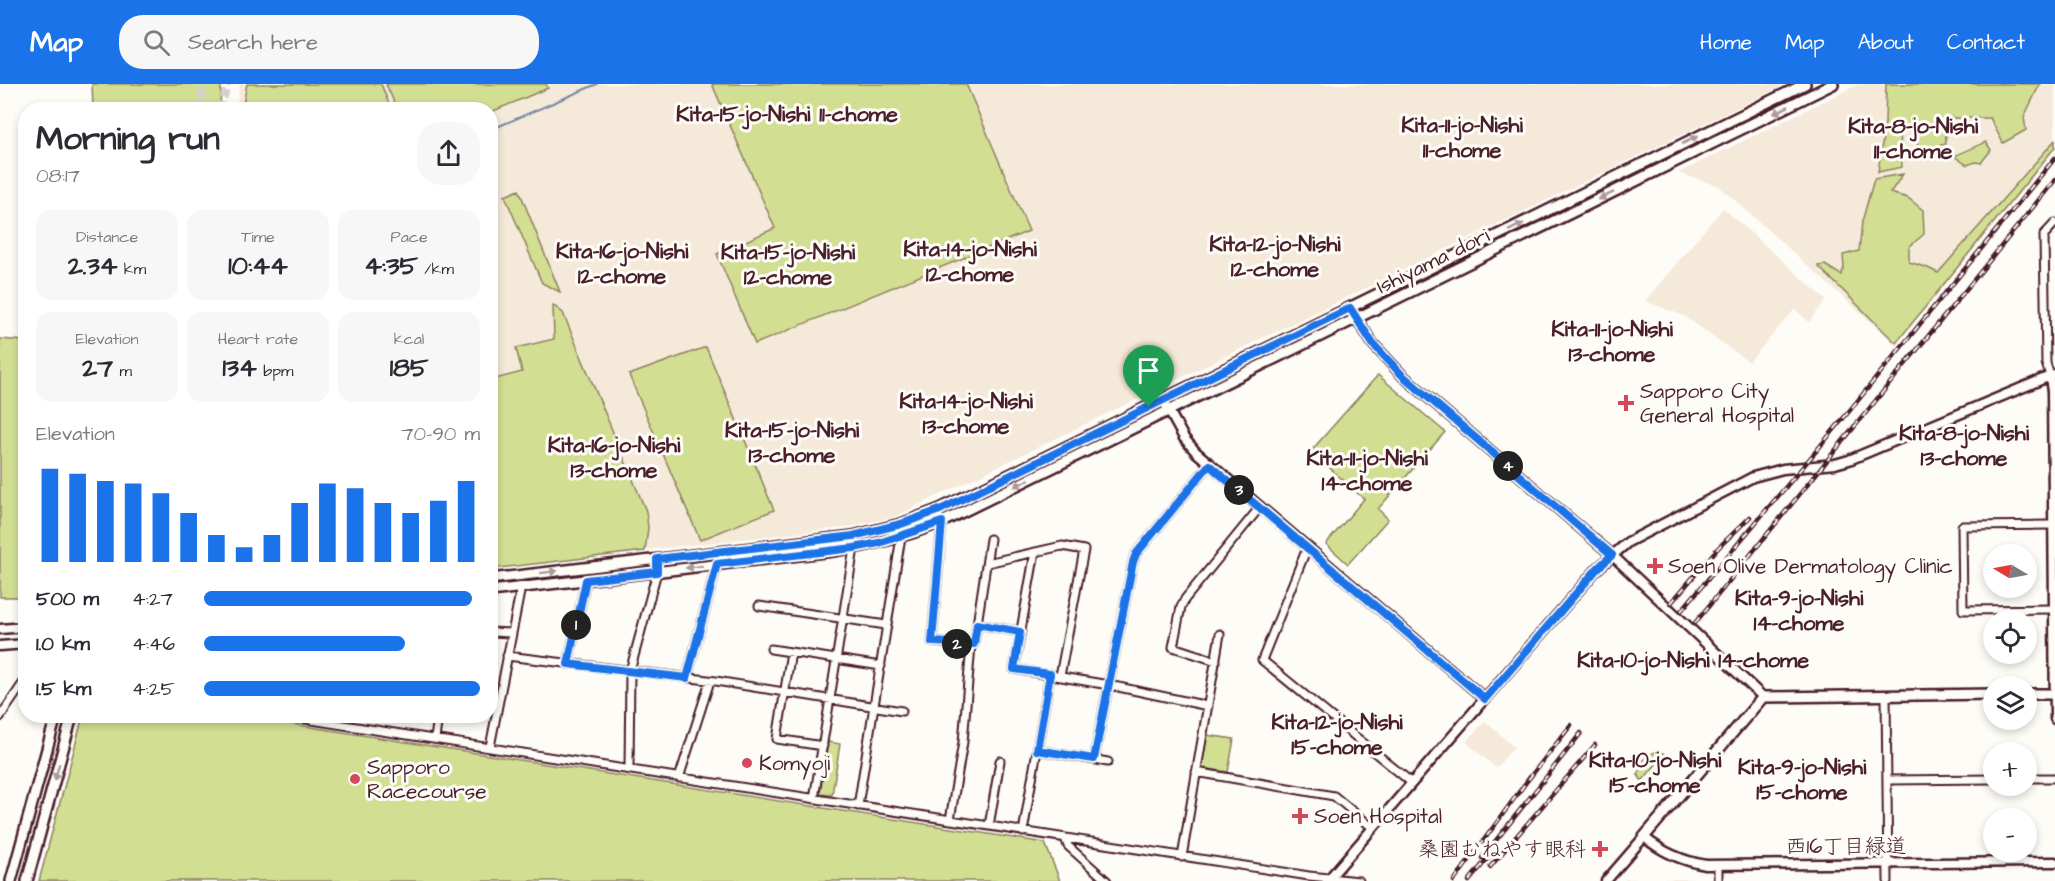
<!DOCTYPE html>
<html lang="en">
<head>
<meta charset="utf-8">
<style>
	:root { --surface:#fff; --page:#f7f7f7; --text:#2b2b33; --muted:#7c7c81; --accent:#1a73e8 }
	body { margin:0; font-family:"Architects Daughter","Klee One",sans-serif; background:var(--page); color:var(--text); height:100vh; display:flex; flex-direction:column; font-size:22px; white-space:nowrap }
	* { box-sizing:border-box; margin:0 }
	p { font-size:20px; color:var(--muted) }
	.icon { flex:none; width:33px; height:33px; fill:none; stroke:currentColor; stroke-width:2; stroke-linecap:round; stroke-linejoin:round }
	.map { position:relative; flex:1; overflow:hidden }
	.side { position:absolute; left:18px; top:18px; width:480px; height:621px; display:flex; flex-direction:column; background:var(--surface); border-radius:24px; box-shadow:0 3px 9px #0003 }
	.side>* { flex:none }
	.needle { width:39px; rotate:280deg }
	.fabs { position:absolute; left:1983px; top:460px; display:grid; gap:12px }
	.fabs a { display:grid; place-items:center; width:54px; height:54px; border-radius:50%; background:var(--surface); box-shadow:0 3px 9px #0003; font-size:30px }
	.pin { position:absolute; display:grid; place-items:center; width:51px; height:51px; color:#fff; margin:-62px -26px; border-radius:50% 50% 50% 0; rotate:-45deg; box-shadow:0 0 6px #0007 }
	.pin .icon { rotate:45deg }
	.km { position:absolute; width:30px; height:30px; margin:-15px; border-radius:50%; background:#222; color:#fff; font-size:16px; line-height:30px; text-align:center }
	.round { display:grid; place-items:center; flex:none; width:63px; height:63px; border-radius:24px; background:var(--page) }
	.summary { display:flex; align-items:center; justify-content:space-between; height:102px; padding:0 18px }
	h1 { font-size:33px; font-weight:800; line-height:45px }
	.stats { display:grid; grid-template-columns:repeat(3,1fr); gap:9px; height:102px; padding:6px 18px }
	.stats div { display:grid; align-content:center; border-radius:15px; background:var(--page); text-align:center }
	.stats b { font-size:26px; font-weight:800 }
	.stats small { font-size:16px; font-weight:400 }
	.stats p { font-size:16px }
	.chart { height:168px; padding:12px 18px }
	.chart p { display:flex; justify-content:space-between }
	.chart svg { width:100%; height:108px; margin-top:6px; stroke:var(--accent); stroke-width:6 }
	ul { padding:0 18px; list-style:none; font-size:20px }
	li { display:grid; grid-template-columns:96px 72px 1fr; align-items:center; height:45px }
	li i { height:15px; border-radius:8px; background:var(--accent) }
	header { display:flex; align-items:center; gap:36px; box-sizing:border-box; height:84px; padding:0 30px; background:var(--accent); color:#fff }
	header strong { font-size:28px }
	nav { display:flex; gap:33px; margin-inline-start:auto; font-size:21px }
	.search { width:420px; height:54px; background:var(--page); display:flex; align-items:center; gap:15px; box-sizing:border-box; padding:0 21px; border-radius:24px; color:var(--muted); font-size:22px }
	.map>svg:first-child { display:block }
	.built { fill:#f5e9d9 }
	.green { fill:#d2df93; stroke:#8e7f5f; stroke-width:1.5 }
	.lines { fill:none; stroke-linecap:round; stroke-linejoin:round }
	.stream { stroke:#7586a1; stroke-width:2 }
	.tertiary-tunnel { stroke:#d9d0ce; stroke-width:8; stroke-dasharray:8 4; stroke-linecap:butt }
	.minor-casing { stroke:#4a1f2b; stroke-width:11 }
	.tertiary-casing { stroke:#4a1f2b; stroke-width:13 }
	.secondary-casing { stroke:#4a1f2b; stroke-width:14 }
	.minor { stroke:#fdfcf7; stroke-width:7 }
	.tertiary { stroke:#fdfcf7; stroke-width:8 }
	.secondary { stroke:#fdfcf7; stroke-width:9 }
	.rail-casing { stroke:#4a1f2b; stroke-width:4.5 }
	.rail { stroke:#fdfcf7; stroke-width:2; stroke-dasharray:7; stroke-linecap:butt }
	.oneway { fill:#ac999b }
	.route-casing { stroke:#fff; stroke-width:12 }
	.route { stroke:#1a73e8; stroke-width:8 }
	.poi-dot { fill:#d1495b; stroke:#fdfcf7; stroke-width:2 }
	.labels { text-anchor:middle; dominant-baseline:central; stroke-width:6; stroke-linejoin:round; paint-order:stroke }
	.street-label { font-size:21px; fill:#4a1f2b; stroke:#fdfcf7 }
	.poi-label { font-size:21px; fill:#4a1f2b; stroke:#fdfcf7; text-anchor:start }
	.neighbourhood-label { font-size:22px; font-weight:bold; fill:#4a1f2b; stroke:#fdfcf7 }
</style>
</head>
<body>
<header>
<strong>Map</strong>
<div class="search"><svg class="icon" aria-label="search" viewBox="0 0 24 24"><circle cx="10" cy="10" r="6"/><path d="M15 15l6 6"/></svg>Search here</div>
<nav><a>Home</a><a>Map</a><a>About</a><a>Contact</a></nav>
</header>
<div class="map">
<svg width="2055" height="797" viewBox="0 0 2055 797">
	<rect width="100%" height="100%" fill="#fdfcf7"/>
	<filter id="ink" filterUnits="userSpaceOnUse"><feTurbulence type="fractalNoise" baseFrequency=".0167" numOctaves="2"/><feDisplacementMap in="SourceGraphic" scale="12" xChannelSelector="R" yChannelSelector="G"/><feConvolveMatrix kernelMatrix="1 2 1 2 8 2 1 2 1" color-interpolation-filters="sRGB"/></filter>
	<g filter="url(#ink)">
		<path class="built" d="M240,0H1786L894,433L848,443L491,484L490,26H236Z
			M1859,0H2055V66L1896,261L1719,102L1678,89Z
			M1723,124L1826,216L1809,238L1795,225L1749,278L1684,232L1645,217Z
			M1485,637L1514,663L1496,684L1466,658Z
			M1626,795H1705V797H1624Z"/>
		<path class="green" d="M92,0H221L220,25H93Z
			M247,0H381L391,25H242Z
			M386,0H546L548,4L491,28L490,26L397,25Z
			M712,0H966L1029,147L755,260L717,170L775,144Z
			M1886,0H2040L2024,33L2026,46L2003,59L1990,34H1945L1946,60L1918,66L1916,46L1900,47L1902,83L1878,88L1885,39Z
			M2055,56V63L1896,259L1818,182L1825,181L1841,191L1844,184L1843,171L1859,167L1862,138L1874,95L1903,90L1890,109L1908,114L1923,126L1924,150L1909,163V178L1928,184L1938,189Z
			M1986,58L1991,66L1981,79L1976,78L1967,81L1954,72Z
			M519,106L560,208L542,199L505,112Z
			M553,221L563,229L646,427L648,444L645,467L491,485V296L522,288L516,264L554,255Z
			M0,255L25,257V513H0Z
			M706,263L774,426L700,456L629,291Z
			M1378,291L1445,348L1378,425L1388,435L1348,480L1326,460L1364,415L1311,367Z
			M83,632H241L1045,759L1060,797H39Z
			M1206,651L1234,655L1228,688L1203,684L1202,682Z
			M828,658L840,660L832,711L820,710Z
			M1658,667L1665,670L1642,697L1638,691C1641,676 1644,672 1658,667Z"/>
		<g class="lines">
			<path class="stream" d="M490,46L597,0"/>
			<path class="tertiary-tunnel" d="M199,26L205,0
				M221,26L227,0"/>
			<g class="minor-casing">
				<path id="minor" d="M2050,292L2046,279L2044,151L2055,139
					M942,438L932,558L971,561
					M2053,441L1962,442L1963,526L2055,525
					M1307,464L1262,576L1412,699
					M1035,468L1014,585L1109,601L1208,622
					M987,479L1062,462L1084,466L1060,592
					M759,522L886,541
					M977,540L1020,548
					M490,548L512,549
					M771,565L881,582
					M791,568L777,655L823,662
					M507,572L716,597L902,627
					M1216,577L1173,563L1181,523L1185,515L1260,423
					M568,580L586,496
					M687,594L717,480
					M1886,611L1888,797
					M286,632L1309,792L1359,797
					M0,633L26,595
					M435,655L438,632
					M490,663L521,503
					M1037,666L1108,678
					M1094,675L1133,478L1136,470L1209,381
					M629,685L630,587L657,488V475
					M1196,688L1334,712L1373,744
					M679,694L710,597
					M2026,694H2055
					M1887,696L1994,695
					M814,715L854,464L853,452
					M858,722L901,453
					M950,736L963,658L971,561L974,560L990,455
					M989,742L1000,677
					M1023,748L1050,590
					M1065,754L1068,762L1107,797
					M1182,773L1220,550
					M1718,781V797"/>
			</g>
			<g class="tertiary-casing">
				<path id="tertiary" d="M1350,224L1373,260L1402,291L1612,471L1763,613
					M2050,292L2052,308L2055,635
					M1163,316L1184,354L1196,368L1485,615
					M0,545L26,543
					M0,562L26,560
					M1327,797L1597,485L1628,458L1753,393L1783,385L1835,380L1849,376L2055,290
					M1606,797L1644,753C1662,768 1682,777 1706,781L2055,778"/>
			</g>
			<g class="secondary-casing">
				<path id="secondary" d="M490,495L853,452L901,440L940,425L1805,0
					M490,507L834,467C871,462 907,452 942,438L1833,0
					M2026,610H2055
					M1644,753L1763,613L1994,610
					M11,797L56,632
					M27,797L72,632"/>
			</g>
			<use href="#minor" class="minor"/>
			<use href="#tertiary" class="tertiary"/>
			<use href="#secondary" class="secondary"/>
			<g class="rail-casing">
				<path id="rail" d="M1671,519L1718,464L1750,433
					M1681,527L1833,347L2055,74
					M1695,539L2055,96
					M1482,774L1581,649
					M1490,783L1595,661
					M1454,797L1527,697L1571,641
					M1469,797L1492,769"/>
			</g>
			<use href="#rail" class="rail"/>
		</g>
		<defs><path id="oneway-solid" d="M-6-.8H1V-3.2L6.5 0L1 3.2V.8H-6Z" transform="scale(1.5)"/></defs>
		<g class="oneway">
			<use href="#oneway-solid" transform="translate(1781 26) rotate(154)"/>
			<use href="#oneway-solid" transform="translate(1690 56) rotate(-26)"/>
			<use href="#oneway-solid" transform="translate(1606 112) rotate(154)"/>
			<use href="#oneway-solid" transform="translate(1516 143) rotate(-26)"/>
			<use href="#oneway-solid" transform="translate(1022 399) rotate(154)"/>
			<use href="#oneway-solid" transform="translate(694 483) rotate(173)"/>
			<use href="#oneway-solid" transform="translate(549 488) rotate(-7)"/>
			<use href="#oneway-solid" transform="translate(57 688) rotate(105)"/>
		</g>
	</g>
	<g class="lines" filter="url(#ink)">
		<g class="route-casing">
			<path id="route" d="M1350,224L1373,260L1402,291L1612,471L1597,485L1485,615L1209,381L1136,470L1133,478L1094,675L1037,666L1050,590L1014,585L1020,548L977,540L974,560L932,558L942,438L879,459L854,464L717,480L687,594L568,580L586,496L657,488V475L853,452L901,440L940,426Z"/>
		</g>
		<use href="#route" class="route"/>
	</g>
	<g class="poi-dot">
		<path d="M1623 310h6v6h6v6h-6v6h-6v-6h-6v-6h6z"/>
		<path d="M1652 473h6v6h6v6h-6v6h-6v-6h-6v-6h6z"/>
		<circle cx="747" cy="679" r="6"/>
		<circle cx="355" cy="695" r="6"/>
		<path d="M1297 723h6v6h6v6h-6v6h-6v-6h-6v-6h6z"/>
		<path d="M1597 756h6v6h6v6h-6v6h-6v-6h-6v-6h6z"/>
	</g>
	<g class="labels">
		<g class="street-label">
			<text transform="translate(1433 177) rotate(-26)">Ishiyama dori</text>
			<text x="1846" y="762">西16丁目緑道</text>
		</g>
		<g class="poi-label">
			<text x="1640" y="307">Sapporo City<tspan x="1640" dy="24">General Hospital</tspan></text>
			<text x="1668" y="482">Soen Olive Dermatology Clinic</text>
			<text x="759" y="679">Komyoji</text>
			<text x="367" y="683">Sapporo<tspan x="367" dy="24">Racecourse</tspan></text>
			<text x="1314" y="732">Soen Hospital</text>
			<text x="1586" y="765" text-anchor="end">桑園むねやす眼科</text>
		</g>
		<g class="neighbourhood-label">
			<text x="787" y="30">Kita-15-jo-Nishi 11-chome</text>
			<text x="1462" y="41">Kita-11-jo-Nishi<tspan x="1462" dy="25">11-chome</tspan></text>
			<text x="1913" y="42">Kita-8-jo-Nishi<tspan x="1913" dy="25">11-chome</tspan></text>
			<text x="1275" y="160">Kita-12-jo-Nishi<tspan x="1275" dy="25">12-chome</tspan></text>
			<text x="970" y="165">Kita-14-jo-Nishi<tspan x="970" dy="25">12-chome</tspan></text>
			<text x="622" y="167">Kita-16-jo-Nishi<tspan x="622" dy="25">12-chome</tspan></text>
			<text x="788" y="168">Kita-15-jo-Nishi<tspan x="788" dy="25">12-chome</tspan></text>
			<text x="1612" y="245">Kita-11-jo-Nishi<tspan x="1612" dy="25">13-chome</tspan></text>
			<text x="966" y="317">Kita-14-jo-Nishi<tspan x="966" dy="25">13-chome</tspan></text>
			<text x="792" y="346">Kita-15-jo-Nishi<tspan x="792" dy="25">13-chome</tspan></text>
			<text x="1964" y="349">Kita-8-jo-Nishi<tspan x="1964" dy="25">13-chome</tspan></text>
			<text x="614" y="361">Kita-16-jo-Nishi<tspan x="614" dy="25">13-chome</tspan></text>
			<text x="1367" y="374">Kita-11-jo-Nishi<tspan x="1367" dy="25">14-chome</tspan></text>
			<text x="1799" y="514">Kita-9-jo-Nishi<tspan x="1799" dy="25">14-chome</tspan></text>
			<text x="1693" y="576">Kita-10-jo-Nishi 14-chome</text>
			<text x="1337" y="638">Kita-12-jo-Nishi<tspan x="1337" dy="25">15-chome</tspan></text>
			<text x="1655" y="676">Kita-10-jo-Nishi<tspan x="1655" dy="25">15-chome</tspan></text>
			<text x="1802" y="683">Kita-9-jo-Nishi<tspan x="1802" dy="25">15-chome</tspan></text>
		</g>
	</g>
</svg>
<div class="fabs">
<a><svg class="needle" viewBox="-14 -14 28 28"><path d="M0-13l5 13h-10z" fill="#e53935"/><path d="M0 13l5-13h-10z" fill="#7c7c81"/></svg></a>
<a><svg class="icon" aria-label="locate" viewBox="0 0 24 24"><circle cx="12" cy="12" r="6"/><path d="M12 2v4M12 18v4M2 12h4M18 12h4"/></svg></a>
<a><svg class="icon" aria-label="layers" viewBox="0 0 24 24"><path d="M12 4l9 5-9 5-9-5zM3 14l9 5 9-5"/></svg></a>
<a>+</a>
<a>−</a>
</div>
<div class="pin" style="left:1149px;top:323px;background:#1e9e55"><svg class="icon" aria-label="arrive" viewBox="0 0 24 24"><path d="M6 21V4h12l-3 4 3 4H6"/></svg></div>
<b class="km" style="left:576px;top:541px">1</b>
<b class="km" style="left:957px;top:560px">2</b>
<b class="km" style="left:1239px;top:406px">3</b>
<b class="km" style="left:1508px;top:382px">4</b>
<section class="side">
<div class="summary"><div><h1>Morning run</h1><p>08:17</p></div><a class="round"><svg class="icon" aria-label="share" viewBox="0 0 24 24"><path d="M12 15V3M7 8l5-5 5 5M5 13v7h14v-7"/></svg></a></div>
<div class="stats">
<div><p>Distance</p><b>2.34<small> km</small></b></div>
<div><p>Time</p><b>10:44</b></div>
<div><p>Pace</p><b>4:35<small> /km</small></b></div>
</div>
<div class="stats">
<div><p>Elevation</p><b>27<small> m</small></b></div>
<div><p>Heart rate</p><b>134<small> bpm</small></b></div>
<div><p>kcal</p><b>185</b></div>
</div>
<div class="chart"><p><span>Elevation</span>70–90 m</p>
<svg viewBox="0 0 160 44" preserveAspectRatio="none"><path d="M5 44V6M15 44V8M25 44V11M35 44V12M45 44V16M55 44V24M65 44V33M75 44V38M85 44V33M95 44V20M105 44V12M115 44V14M125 44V20M135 44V24M145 44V19M155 44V11"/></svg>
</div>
<ul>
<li><b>500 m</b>4:27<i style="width:97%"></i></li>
<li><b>1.0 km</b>4:46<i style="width:73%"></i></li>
<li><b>1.5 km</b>4:25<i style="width:100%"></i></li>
</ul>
</section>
</div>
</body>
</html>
